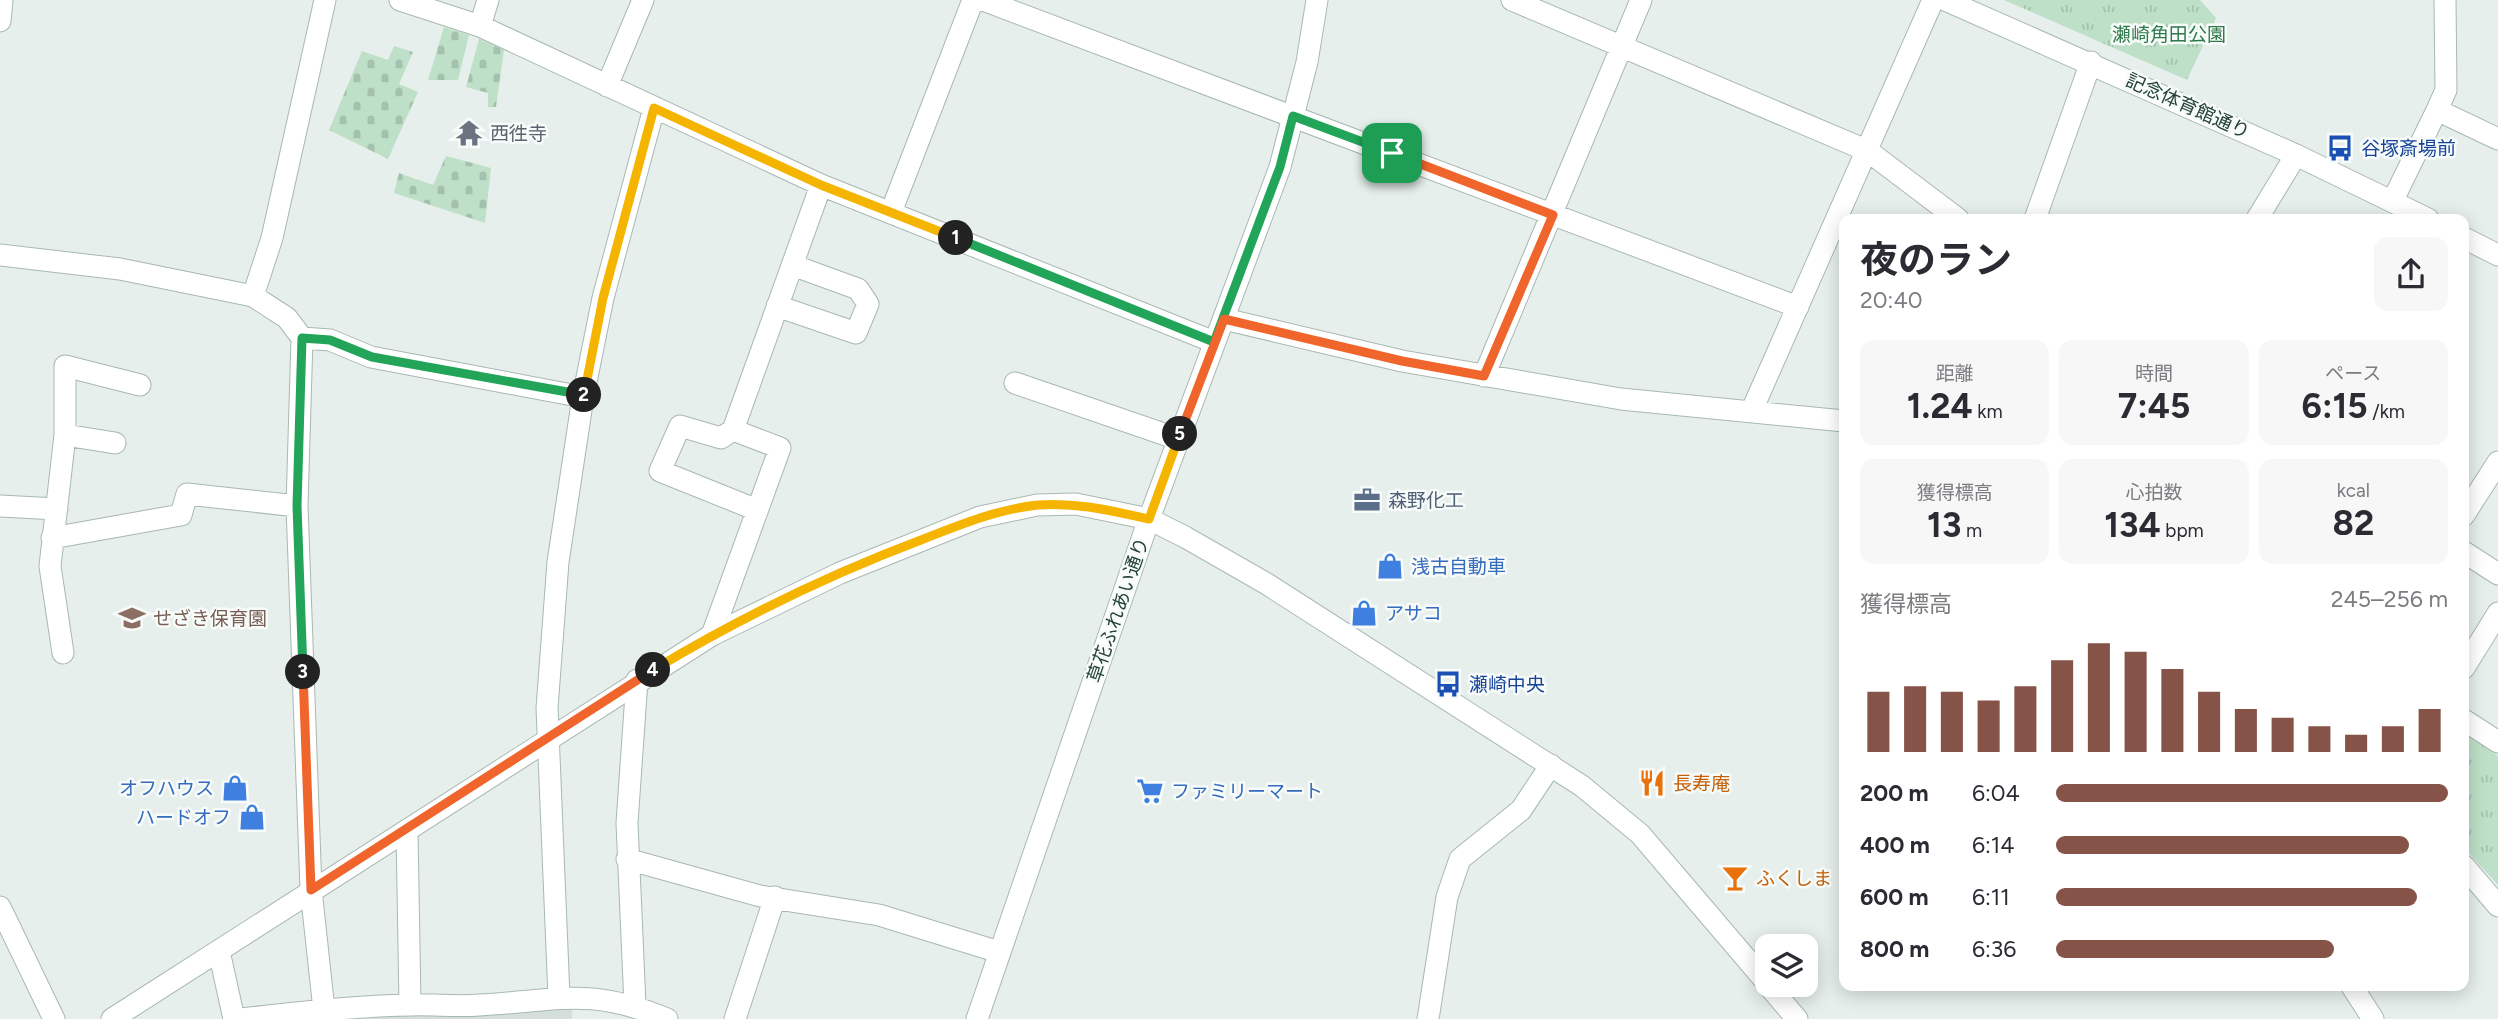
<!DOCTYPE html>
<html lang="ja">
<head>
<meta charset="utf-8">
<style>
	:root { --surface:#fff; --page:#f7f7f7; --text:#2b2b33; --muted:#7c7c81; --accent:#855347 }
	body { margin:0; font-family:Figtree,"Noto Sans JP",sans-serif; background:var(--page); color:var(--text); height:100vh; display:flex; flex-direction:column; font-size:26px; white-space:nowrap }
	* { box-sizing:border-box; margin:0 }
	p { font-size:23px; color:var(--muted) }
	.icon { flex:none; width:38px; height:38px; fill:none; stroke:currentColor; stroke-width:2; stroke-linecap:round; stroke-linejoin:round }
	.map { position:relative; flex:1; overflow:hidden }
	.details { position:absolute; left:1839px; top:214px; width:630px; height:777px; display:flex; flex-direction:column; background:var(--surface); border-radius:14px; box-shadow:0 4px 18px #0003 }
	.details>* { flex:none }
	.buttons { position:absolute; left:1755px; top:934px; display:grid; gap:14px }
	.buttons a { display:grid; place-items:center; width:63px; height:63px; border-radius:14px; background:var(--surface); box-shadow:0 4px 18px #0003; font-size:35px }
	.pin { position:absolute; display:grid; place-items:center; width:60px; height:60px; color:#fff; margin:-30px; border-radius:14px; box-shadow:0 4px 10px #0006 }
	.km { position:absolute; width:35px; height:35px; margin:-18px; border-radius:50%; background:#222; color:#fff; font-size:19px; line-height:35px; text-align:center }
	.round { display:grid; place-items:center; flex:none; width:74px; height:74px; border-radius:14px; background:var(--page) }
	.summary { display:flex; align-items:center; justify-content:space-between; height:119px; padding:0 21px }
	h1 { font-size:38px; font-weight:700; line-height:52px }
	.metrics { display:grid; grid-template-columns:repeat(3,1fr); gap:10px; height:119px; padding:7px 21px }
	.metrics div { display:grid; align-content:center; border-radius:14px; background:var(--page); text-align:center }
	.metrics b { font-size:35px; font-weight:700 }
	.metrics small { font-size:19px; font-weight:400 }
	.metrics p { font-size:19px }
	.chart { height:196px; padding:14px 21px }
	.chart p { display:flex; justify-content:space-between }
	.chart svg { width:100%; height:126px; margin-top:7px; stroke:var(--accent); stroke-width:6 }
	ul { padding:0 21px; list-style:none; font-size:23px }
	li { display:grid; grid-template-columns:112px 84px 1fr; align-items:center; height:52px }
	li i { height:18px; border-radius:9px; background:var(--accent) }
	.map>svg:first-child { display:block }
	.built { fill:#d4dfda }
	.grass { fill:url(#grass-tufts) }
	.cemetery { fill:url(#cemetery-stones) }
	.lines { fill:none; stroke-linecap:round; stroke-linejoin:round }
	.minor-casing { stroke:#a8b8b2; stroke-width:23 }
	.tertiary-casing { stroke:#a8b8b2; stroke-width:23 }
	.minor { stroke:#fff; stroke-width:21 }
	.tertiary { stroke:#fff; stroke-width:21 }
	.split-1-casing { stroke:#fff; stroke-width:14 }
	.split-2-casing { stroke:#fff; stroke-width:14 }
	.split-3-casing { stroke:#fff; stroke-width:14 }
	.split-4-casing { stroke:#fff; stroke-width:14 }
	.split-5-casing { stroke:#fff; stroke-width:14 }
	.split-6-casing { stroke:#fff; stroke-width:14 }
	.split-1 { stroke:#22a559; stroke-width:9 }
	.split-2 { stroke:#f5b400; stroke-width:9 }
	.split-3 { stroke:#22a559; stroke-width:9 }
	.split-4 { stroke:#f0652b; stroke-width:9 }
	.split-5 { stroke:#f5b400; stroke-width:9 }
	.split-6 { stroke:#f0652b; stroke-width:9 }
	.labels { text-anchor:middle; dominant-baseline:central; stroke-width:5; stroke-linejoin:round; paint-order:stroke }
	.park-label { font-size:19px; fill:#2d7a4b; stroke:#f7fbf9 }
	.street-label { font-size:19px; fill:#24423a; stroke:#f7fbf9 }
	.worship-label { font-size:19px; fill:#5b616d; stroke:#f7fbf9; text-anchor:start }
	.transit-label { font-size:19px; fill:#164399; stroke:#f7fbf9; text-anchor:start }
	.service-label { font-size:19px; fill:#4e5e75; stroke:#f7fbf9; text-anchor:start }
	.shop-label { font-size:19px; fill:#366cbe; stroke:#f7fbf9; text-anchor:start }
	.education-label { font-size:19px; fill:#785e54; stroke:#f7fbf9; text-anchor:start }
	.food-label { font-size:19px; fill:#c56008; stroke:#f7fbf9; text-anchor:start }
</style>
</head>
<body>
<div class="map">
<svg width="2498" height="1019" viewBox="0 0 2498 1019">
	<defs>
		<pattern id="grass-tufts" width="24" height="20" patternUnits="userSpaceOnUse" patternTransform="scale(1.75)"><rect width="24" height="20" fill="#bfe0c8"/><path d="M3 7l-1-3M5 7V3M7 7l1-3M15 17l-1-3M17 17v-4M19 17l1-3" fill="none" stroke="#a4c1ad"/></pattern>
		<pattern id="cemetery-stones" width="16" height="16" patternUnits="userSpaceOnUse" patternTransform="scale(1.75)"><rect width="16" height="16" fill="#bfe0c8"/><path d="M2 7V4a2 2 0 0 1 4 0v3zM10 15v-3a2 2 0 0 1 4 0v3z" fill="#a4c1ad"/></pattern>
	</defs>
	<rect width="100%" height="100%" fill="#e6efeb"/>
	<path class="built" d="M572,1002V1019H361L416,1014Z"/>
	<path class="grass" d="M2004,0H2200L2216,18L2187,80Z
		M2464,733L2498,756V885L2464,848Z"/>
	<path class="cemetery" d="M444,27L469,35L458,80H428Z
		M479,39L504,50L496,107H488V93L466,87Z
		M394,46L413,52L399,84L418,92L388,159L329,130L362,51L388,60Z
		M446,156L491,168L485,223L394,193L399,173L433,185Z"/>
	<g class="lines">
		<g class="minor-casing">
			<path id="minor" d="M400,0L480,26L821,185L1214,342
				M983,0L1798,307
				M1512,0L1868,151L1958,219
				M0,21L2,0
				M480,26L488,0
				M607,86L643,0
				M2437,110L2446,90L2445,0
				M2393,200L2437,110L2498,139
				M891,212L973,0
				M2035,219L2091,62
				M2257,219L2296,155
				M0,255L120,269L253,296L287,318L302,338L297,506L311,890L324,1010
				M253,296L272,238L325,0
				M777,306L856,333L868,304L858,289L792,265
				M1224,319L1402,361L1621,399L1844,421
				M302,338L330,340L371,357L583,397
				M1484,376L1641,0
				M1015,383L1178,439
				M1752,410L1933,0
				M733,430L721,438L680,426L660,471L757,510
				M65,435V366L140,385
				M0,506L57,509
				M2464,515L2498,462
				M52,538L181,515L187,494L297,506
				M2464,552L2498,574
				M712,635L780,448L733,430L821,185
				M63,653L50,566L65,435L115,443
				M2464,668L2498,613
				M2464,720L2498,742
				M407,831L410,1005
				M627,859L760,896L879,915L999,952
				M0,907L54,1019
				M219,951L234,1019
				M2351,985L2373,1019
				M559,997L547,708L558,562L583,397L603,298L654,108
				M635,1005L627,823L637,680
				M240,1019C297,1013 353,1006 410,1005C433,1004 456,1007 479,1005C558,1001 589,986 667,1019
				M735,1019L775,897
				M1428,1019L1447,897L1460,859L1521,810L1551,765"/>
		</g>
		<g class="tertiary-casing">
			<path id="tertiary" d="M1945,0L2296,155L2428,219
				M2464,238L2498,255
				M2464,866L2498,906
				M1768,985L1797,1019
				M112,1019L712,635L840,573L980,517L1037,505L1076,504L1149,519L1185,537L1267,584L1582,786L1640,834L1768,984
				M977,1019L1149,519L1280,167L1307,62L1317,0"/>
		</g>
		<use href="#minor" class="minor"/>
		<use href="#tertiary" class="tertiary"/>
	</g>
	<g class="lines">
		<g class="split-1-casing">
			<path id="split-1" d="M956,238L1214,342L1280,167L1293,116L1392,153"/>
		</g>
		<g class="split-2-casing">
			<path id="split-2" d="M584,395L603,298L654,108L821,185L956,238"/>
		</g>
		<g class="split-3-casing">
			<path id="split-3" d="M303,672L297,506L302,338L330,340L372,357L584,395"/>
		</g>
		<g class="split-4-casing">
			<path id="split-4" d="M303,672L311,890L653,670"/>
		</g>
		<g class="split-5-casing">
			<path id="split-5" d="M653,670C738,619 828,575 921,540C959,525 998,509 1038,505C1077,502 1112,511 1149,519L1180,434"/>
		</g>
		<g class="split-6-casing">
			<path id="split-6" d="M1180,434L1224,319L1402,361L1484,376L1553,215L1392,153"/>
		</g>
		<use href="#split-1" class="split-1"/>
		<use href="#split-2" class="split-2"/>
		<use href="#split-3" class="split-3"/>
		<use href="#split-4" class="split-4"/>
		<use href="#split-5" class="split-5"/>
		<use href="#split-6" class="split-6"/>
	</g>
	<defs>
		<g id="temple-bare" transform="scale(2.1)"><path d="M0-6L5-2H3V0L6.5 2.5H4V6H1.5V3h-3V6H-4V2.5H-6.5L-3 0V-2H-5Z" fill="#6b7280" stroke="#f7fbf9" stroke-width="2.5" paint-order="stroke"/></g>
		<g id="bus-bare" transform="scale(2.1)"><path d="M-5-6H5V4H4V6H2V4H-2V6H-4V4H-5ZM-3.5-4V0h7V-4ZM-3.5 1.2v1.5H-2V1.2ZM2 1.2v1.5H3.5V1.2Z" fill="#1a4fb4" stroke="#f7fbf9" stroke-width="2.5" paint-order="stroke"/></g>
		<g id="office-bare" transform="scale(2.1)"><path d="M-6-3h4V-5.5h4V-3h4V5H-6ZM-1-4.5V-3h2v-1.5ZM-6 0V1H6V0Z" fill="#5c6f8a" stroke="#f7fbf9" stroke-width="2.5" paint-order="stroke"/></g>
		<g id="shop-bare" transform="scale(2.1)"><path d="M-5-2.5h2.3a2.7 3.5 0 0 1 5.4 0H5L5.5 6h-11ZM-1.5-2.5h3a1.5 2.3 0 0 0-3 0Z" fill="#3f7fe0" stroke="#f7fbf9" stroke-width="2.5" paint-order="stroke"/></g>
		<g id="school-bare" transform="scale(2.1)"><path d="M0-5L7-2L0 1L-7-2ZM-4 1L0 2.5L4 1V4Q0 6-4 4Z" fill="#8d6e63" stroke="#f7fbf9" stroke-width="2.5" paint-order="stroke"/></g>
		<g id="restaurant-bare" transform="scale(2.1)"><path d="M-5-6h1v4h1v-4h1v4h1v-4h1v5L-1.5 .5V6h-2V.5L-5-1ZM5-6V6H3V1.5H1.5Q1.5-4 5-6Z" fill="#e8710a" stroke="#f7fbf9" stroke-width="2.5" paint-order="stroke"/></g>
		<g id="supermarket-bare" transform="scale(2.1)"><path d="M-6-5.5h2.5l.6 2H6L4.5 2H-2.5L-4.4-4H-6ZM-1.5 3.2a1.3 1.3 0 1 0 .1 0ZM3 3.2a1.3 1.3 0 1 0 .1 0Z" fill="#3f7fe0" stroke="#f7fbf9" stroke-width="2.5" paint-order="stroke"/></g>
		<g id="bar-bare" transform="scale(2.1)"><path d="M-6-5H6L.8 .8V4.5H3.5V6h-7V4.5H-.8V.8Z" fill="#e8710a" stroke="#f7fbf9" stroke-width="2.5" paint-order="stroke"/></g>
	</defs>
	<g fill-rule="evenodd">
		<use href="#temple-bare" x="469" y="133"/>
		<use href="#bus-bare" x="2340" y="148"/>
		<use href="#office-bare" x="1367" y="500"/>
		<use href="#shop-bare" x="1390" y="566"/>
		<use href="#shop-bare" x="1364" y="613"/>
		<use href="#school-bare" x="132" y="618"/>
		<use href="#bus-bare" x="1448" y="684"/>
		<use href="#restaurant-bare" x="1652" y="783"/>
		<use href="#shop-bare" x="235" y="788"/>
		<use href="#supermarket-bare" x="1150" y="791"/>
		<use href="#shop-bare" x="252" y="817"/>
		<use href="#bar-bare" x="1735" y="878"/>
	</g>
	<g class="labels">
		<g class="park-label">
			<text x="2169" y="34">瀬崎角田公園</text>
		</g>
		<g class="street-label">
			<text transform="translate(2188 106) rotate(24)">記念体育館通り</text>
			<text transform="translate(1118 610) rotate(-71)">草花ふれあい通り</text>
		</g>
		<g class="worship-label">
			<text x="490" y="133">西徃寺</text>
		</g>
		<g class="transit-label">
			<text x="2361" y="148">谷塚斎場前</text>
			<text x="1469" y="684">瀬崎中央</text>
		</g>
		<g class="service-label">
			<text x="1388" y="500">森野化工</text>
		</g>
		<g class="shop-label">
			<text x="1411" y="566">浅古自動車</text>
			<text x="1385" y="613">アサコ</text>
			<text x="214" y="788" text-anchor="end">オフハウス</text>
			<text x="1171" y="791">ファミリーマート</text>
			<text x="231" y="817" text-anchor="end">ハードオフ</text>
		</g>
		<g class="education-label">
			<text x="153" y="618">せざき保育園</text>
		</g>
		<g class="food-label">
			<text x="1673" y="783">長寿庵</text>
			<text x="1756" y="878">ふくしま</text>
		</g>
	</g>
</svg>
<div class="buttons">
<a><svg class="icon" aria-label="layers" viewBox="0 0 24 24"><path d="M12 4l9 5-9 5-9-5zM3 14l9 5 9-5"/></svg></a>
</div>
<div class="pin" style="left:1392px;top:153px;background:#1e9e55"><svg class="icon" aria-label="arrive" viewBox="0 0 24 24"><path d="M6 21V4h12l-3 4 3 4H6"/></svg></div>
<b class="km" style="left:956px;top:238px">1</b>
<b class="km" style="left:584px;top:395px">2</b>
<b class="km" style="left:303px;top:672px">3</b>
<b class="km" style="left:653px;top:670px">4</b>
<b class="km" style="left:1180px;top:434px">5</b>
<section class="details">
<div class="summary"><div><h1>夜のラン</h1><p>20:40</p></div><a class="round"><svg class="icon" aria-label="share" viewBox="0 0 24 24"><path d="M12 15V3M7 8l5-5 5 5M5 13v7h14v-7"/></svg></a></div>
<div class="metrics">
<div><p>距離</p><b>1.24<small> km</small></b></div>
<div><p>時間</p><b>7:45</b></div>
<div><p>ペース</p><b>6:15<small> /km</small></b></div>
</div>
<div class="metrics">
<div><p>獲得標高</p><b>13<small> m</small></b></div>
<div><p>心拍数</p><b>134<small> bpm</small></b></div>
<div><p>kcal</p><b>82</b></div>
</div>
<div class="chart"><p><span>獲得標高</span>245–256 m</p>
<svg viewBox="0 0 160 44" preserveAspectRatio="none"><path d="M5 44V23M15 44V21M25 44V23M35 44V26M45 44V21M55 44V12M65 44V6M75 44V9M85 44V15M95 44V23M105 44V29M115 44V32M125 44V35M135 44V38M145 44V35M155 44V29"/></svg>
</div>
<ul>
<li><b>200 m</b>6:04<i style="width:100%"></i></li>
<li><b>400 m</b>6:14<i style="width:90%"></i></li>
<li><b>600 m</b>6:11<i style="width:92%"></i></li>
<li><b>800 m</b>6:36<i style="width:71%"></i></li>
</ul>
</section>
</div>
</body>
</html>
